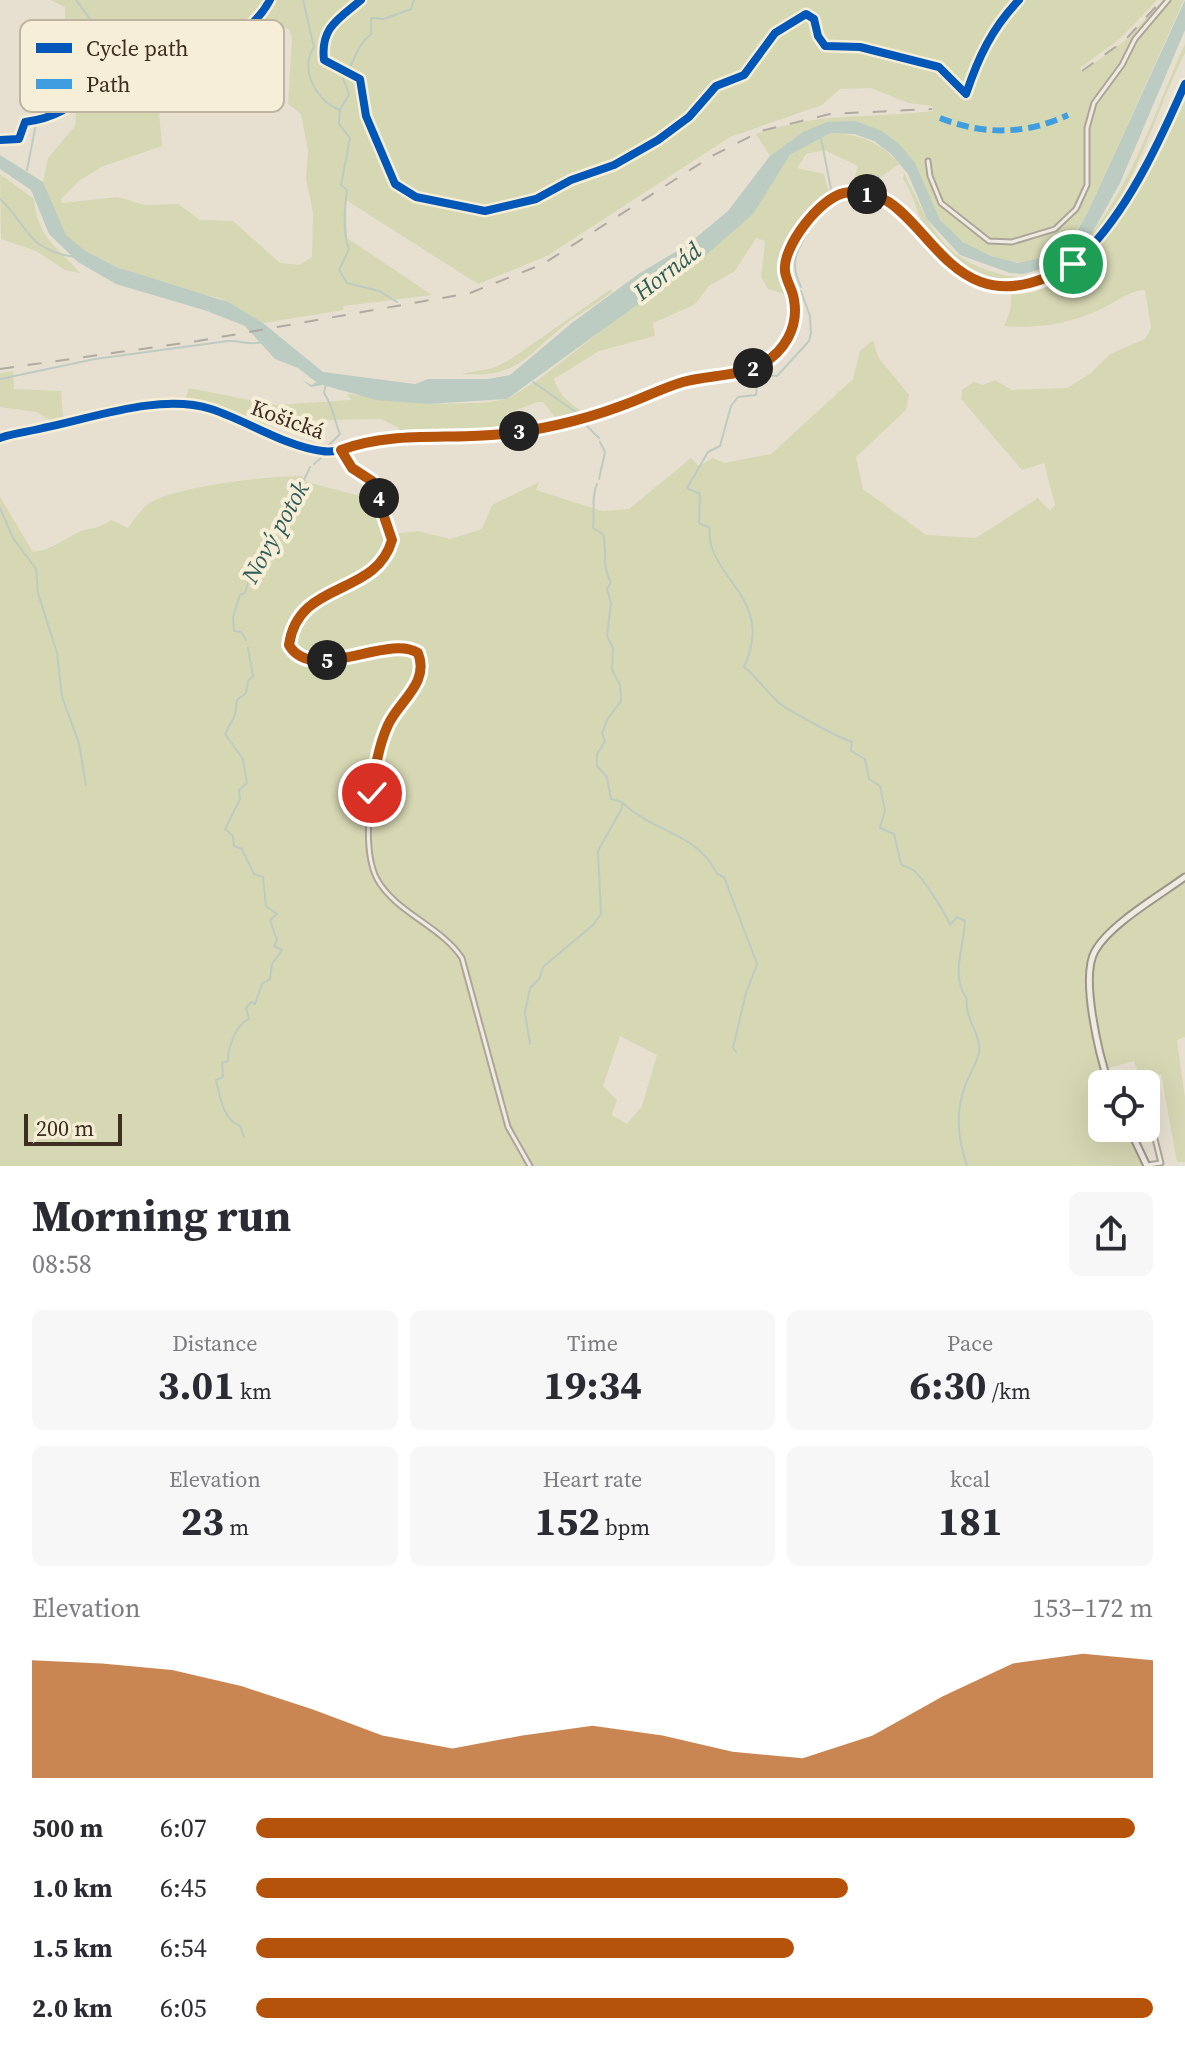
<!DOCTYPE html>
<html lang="en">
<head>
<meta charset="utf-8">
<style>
	:root { --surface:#fff; --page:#f7f7f7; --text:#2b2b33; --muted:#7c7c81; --accent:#b45309 }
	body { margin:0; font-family:"Source Serif 4",serif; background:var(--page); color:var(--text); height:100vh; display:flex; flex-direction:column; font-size:30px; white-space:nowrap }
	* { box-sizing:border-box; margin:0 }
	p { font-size:26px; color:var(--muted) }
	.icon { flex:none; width:44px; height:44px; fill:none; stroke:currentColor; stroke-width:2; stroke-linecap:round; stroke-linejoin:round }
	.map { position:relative; height:1166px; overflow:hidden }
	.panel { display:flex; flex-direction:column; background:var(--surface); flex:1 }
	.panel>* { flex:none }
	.tools { position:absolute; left:1088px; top:1070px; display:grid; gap:16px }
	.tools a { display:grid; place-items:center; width:72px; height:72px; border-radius:12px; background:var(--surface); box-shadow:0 8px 32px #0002; font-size:40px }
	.scale { position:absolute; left:24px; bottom:20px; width:98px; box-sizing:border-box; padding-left:8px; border:4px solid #3d2e20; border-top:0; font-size:22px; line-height:28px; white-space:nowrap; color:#3d2e20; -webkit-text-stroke:6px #f7eed8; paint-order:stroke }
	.pin { position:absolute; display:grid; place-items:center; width:68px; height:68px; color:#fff; margin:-34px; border:4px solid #fff; border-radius:50%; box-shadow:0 2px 8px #0007 }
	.km { position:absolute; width:40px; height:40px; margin:-20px; border-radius:50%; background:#222; color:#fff; font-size:22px; line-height:40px; text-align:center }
	.round { display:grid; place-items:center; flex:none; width:84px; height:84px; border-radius:12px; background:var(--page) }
	.summary { display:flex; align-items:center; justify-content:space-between; height:136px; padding:0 32px }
	h1 { font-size:44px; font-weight:700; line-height:60px }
	.metrics { display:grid; grid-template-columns:repeat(3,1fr); gap:12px; height:136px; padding:8px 32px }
	.metrics div { display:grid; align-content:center; border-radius:12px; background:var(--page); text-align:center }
	.metrics b { font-size:40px; font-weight:700 }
	.metrics small { font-size:22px; font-weight:400 }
	.metrics p { font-size:22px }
	.chart { height:224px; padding:16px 32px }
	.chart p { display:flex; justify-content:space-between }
	.chart svg { width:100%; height:144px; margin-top:8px; fill:var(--accent); opacity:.7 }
	ul { padding:0 32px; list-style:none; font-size:26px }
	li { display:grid; grid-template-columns:128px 96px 1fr; align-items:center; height:60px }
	li i { height:20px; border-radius:10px; background:var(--accent) }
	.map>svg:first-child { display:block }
	.green { fill:#d6d7b3; fill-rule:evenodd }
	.water { fill:#bcccc2 }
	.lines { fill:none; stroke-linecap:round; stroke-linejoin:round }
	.stream { stroke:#bcccc2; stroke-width:2 }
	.street-casing { stroke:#ada599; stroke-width:7 }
	.secondary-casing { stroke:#9c958a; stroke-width:9 }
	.street { stroke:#efebe3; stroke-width:3 }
	.secondary { stroke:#efebe3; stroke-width:5 }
	.rail { stroke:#afaaa2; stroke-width:2; stroke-dasharray:14 14; stroke-linecap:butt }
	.quiet { stroke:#3f9de0; stroke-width:6; stroke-dasharray:12 6; stroke-linecap:butt }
	.cycleway-casing { stroke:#f7eed8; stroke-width:13 }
	.cycleway { stroke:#0057b8; stroke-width:8 }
	.route-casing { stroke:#fff; stroke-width:16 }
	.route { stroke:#b45309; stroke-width:10 }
	.labels { text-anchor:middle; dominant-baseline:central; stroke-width:8; stroke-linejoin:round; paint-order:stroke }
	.street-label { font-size:22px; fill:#3d2e20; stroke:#f7eed8 }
	.water-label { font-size:24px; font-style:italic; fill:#2f5d5a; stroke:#f7eed8 }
	.key { fill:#f7eed8; stroke:#bfb4a1; stroke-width:2 }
	.key-label { font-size:22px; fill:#3d2e20 }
</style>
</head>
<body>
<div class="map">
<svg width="1185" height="1166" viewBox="0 0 1185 1166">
	<rect width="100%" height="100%" fill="#e7e0d1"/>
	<path class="green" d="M50,0H1157L1121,38L1080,68L1082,72L1126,40L1163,0H1184L1087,214C1061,256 1034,275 985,253C971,247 959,240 948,229C922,201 903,163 882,131L803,132L770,156L756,134C822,111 867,119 933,111L932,106L908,103L871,88L840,89L822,105L730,137L547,256L478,284L346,200L347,238L432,295L343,306L344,310L263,323L220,298L186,291L116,267L84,250L66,236L43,182L48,158L75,126L76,111L63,101L41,95L65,46V7ZM277,26L289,29L292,38L288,104L301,114L308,151L306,179L313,212L312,257L299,265L280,263L233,221L200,220L178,204L145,205L118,197L62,203L61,199L79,181L101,167L162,146L157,90L172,84H229L257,53L252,31Z
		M1185,44V53C1146,128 1118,267 1021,282C987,288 958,268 935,244C918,226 917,198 903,179L904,173C930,224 939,258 1000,274C1100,302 1153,109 1185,44Z
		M1185,84V1037L1177,1040L1185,1098V1162H1177L1161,1074L1140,1079L1134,1061L1104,1069L1109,1084H1102V1128H1129L1147,1166H0V497L33,552C51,550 59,542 75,534C88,527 95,531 111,520L128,528C134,520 140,510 148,504C174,486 269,476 302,476L307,482L371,499L378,496L394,534L417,531L450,539L482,529L492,505L539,482L536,490L602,511L629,509L691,458L699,466L713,458L724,463L771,454L853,379L860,351L873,340L878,357L909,395L906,410L856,457L863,489L926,535L976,538L1038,498L1050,511L1055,505L1044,463L1022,470L961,399L962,390L974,382L983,385L995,380L1012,390L1067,388L1091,373L1110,354L1145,339L1151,328L1145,290C1127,291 1115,303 1099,310C1068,324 1037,329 1004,326L1010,312L1012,288C1110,276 1148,160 1185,84ZM620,1036L657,1055L642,1106L627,1124L612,1115L617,1100L603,1086Z
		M830,133C858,134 880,141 899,164L877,180L870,192L850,193L858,166L824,150L806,154L797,168L824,174L829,194L827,203C800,233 777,252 785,294L768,289L761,277L765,241L756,238L735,271L709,286L694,305L653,323L655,336L599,351L554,379C559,397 574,406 589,416L560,423L543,402H538L507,413L514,432L400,439L399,428L381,419L267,421L266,430L184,402L189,388L275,405L351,400L347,394L428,404L482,403L507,399L538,380L754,213L790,155Z
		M0,174L34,199C37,238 59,248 80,273L65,270L36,251L1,239Z
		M611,289L613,291C600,302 586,310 572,319C529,351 522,379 461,374L493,368L511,359Z
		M13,371L14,389L61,391L63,416L67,419L56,424L37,412L0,407V373Z"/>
	<path class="water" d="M1185,0V30L1120,183L1090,237L1051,266L1024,274L1010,273L960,255L927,219L908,174L891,154L874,141L854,134L830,133L790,155L754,213L706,255L507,399L428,404L376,400L323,385L311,387L302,380L312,385L316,382L298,368L275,359L245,326L207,311L116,284L78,262L49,234L31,190L0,169V155L43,182L66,235L84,250L116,267L228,302L263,323L323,372L415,384L428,379H488L510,375L573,322L640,273L687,245L728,211L770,156L803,132L827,122L855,121L882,131L899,144L915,163L940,220L963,242L991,256L1018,263L1047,257L1072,239L1087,214Z"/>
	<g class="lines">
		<path class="stream" d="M303,0L314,47C299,70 317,102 340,110L339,124L350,138L341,185L347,190C345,206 342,230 349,249L339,270L347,283L379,291L397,302
			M340,110L349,94L343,78C355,63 355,47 371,34V18L384,19L411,9L414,0
			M27,170L40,103C49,100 59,97 67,93C83,84 82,65 104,69L110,60L109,53H105L104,38L76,0
			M0,199C30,227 24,248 74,257
			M818,205L831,189L821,138
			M801,287C785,254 805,243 818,213
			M801,291L810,316L811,333L809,341L777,376L764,375L757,382L756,395L738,397L731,406L720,446L708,452L687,488L700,494L699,523L710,528C704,577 777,596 744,667C748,668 770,695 777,701C786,710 842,739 852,742L851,751L865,759L869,779L880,786L885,810L880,828L894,834L901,864C904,867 909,867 913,870C921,875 947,915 950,925L957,917L965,921C964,948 950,975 967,999C964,1019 982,1034 979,1053C977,1062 971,1072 967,1081C955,1110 957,1136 967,1166
			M0,379L95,359L228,341C241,340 249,346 262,342
			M533,382L577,413
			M326,383L324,393C333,406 334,419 340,434L326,448
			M584,423L599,438
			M314,464L321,458
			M599,479L605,452L600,442
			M0,508L13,538L36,569L38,593L57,653L62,697L79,743L86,785
			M246,640L241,632L234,631L233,617L240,595L245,593L256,555L289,513L310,467
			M623,803C654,833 698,833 717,874L724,877L757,964L746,993L733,1048L736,1052
			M530,1044L525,1013L530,988L540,978L543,967L593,925L601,914L598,851L622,808V802L611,799L607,777L597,766V754L605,741L602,733L608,718L621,701L620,685L612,670L613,648L607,636L611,603L607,589L611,582C601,566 608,553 603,534L593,528C595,513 591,496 597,484
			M244,1137L240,1126C222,1119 220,1095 216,1080L223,1077L222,1063L228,1061C228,1045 237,1024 249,1019L246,1008L251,1002L255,1004L262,984L270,979L272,964L282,950L274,946L277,940L270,920L277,914L266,906L263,877L254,874L242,849L234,846L233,836L225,829L240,799L239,790L247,783L243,759L225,734L235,715L237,700L246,693L248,681L253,676L248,648"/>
		<g class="street-casing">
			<path id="street" d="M928,161L930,176L941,203L989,241L1012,242L1055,229L1076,209L1087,185V128L1094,103L1122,65L1135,39L1168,0
				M341,450C347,468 359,468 370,480C381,492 395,526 391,543C381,595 299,576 289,645C312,685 388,632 418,653C431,683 397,702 387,728C373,763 359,844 377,879C396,913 441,926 462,958L508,1127L530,1166
				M1141,1081V1084
				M1146,1103L1161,1163L1147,1165"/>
		</g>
		<g class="secondary-casing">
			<path id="secondary" d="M0,438C14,433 28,432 43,428C93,418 160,393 211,409C248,421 284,446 322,451C340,454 355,443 372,440C411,434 452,438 491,435C527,432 565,422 600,413C626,406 650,392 676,384C708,374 750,379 775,355C794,336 800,314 791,288C788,281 784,273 785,266C789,240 816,200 842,194C884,184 913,228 939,253C1061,366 1145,174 1185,84
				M1109,1084C1099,1055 1080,977 1095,951C1110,924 1159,896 1185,877
				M1129,1128L1147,1166"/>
		</g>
		<use href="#street" class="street"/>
		<use href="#secondary" class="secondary"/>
		<path class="rail" d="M1082,71L1125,40L1162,0
			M0,369L198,341L470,293L543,264L712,156L761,131L830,114L932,109"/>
		<path class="quiet" d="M940,118C983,135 1025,135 1068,115"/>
		<g class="cycleway-casing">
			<path id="cycleway" d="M361,0C340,18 320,27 324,60L360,79L366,116L395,184L416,197L485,211L536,199L571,180L614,165L658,140L689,117L716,86L744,75L775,33L806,14L814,19L818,36L825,46L860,47L939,67L966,94C978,58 992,28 1019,0
				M0,140L19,139L25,122C74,116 82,90 120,69C135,61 154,68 169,66C204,62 254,31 270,0
				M0,438C14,433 28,432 43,428C93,418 160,393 211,409C248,421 284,446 322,451C340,454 355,443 372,440C411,434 452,438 491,435C527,432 565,422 600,413C626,406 650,392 676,384C708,374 750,379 775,355C794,336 800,314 791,288C788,281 784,273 785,266C789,240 816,200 842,194C884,184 913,228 939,253C1061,366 1145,174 1185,84"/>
		</g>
		<use href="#cycleway" class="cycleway"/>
	</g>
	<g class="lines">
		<g class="route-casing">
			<path id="route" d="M372,793C375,770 378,747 388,725C399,701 430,683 418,653C388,633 312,685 289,645C298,579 376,598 392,540L372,481L352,468L341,450C389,432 441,439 491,435C533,432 581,421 621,406C642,399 662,388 683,382C708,375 737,377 760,365C784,353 799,327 794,300C793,290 786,281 785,271C782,247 820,198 844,193C930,175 936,346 1073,264"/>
		</g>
		<use href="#route" class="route"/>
	</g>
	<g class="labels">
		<g class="street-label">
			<text transform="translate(288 419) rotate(20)">Košická</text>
		</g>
		<g class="water-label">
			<text transform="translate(667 271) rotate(-38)">Hornád</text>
			<text transform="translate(275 532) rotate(-61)">Nový potok</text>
		</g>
	</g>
	<rect x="20" y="20" width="264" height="92" rx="12" class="key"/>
	<rect x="36" y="43" width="36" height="10" fill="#0057b8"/>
	<rect x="36" y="79" width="36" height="10" fill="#3f9de0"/>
	<g class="key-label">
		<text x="86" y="56">Cycle path</text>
		<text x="86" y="92">Path</text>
	</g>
</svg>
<div class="tools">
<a><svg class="icon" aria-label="locate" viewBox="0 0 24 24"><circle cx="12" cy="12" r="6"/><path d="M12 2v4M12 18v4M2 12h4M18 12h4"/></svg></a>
</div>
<div class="scale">200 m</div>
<div class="pin" style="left:1073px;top:264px;background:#1e9e55"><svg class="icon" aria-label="arrive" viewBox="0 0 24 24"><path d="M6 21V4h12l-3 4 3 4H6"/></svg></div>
<div class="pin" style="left:372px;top:793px;background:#d93025"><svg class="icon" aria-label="check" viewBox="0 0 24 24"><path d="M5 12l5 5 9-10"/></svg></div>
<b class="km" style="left:867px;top:194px">1</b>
<b class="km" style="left:753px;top:368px">2</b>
<b class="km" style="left:519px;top:431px">3</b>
<b class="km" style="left:379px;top:498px">4</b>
<b class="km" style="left:327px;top:660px">5</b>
</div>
<section class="panel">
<div class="summary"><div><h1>Morning run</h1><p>08:58</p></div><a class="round"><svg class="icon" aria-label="share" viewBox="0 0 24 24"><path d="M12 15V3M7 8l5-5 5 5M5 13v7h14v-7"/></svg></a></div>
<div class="metrics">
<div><p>Distance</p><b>3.01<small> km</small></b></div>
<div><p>Time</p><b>19:34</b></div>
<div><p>Pace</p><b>6:30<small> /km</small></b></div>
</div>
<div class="metrics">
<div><p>Elevation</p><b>23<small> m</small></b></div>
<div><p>Heart rate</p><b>152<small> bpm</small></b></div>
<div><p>kcal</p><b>181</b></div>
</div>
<div class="chart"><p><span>Elevation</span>153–172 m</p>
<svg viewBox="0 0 160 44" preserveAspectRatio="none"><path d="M0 44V8L10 9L20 11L30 16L40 23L50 31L60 35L70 31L80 28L90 31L100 36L110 38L120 31L130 19L140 9L150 6L160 8V44z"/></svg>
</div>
<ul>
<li><b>500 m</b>6:07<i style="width:98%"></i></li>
<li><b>1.0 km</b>6:45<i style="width:66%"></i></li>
<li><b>1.5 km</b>6:54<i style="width:60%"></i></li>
<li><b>2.0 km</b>6:05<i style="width:100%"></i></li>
</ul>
</section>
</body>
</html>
